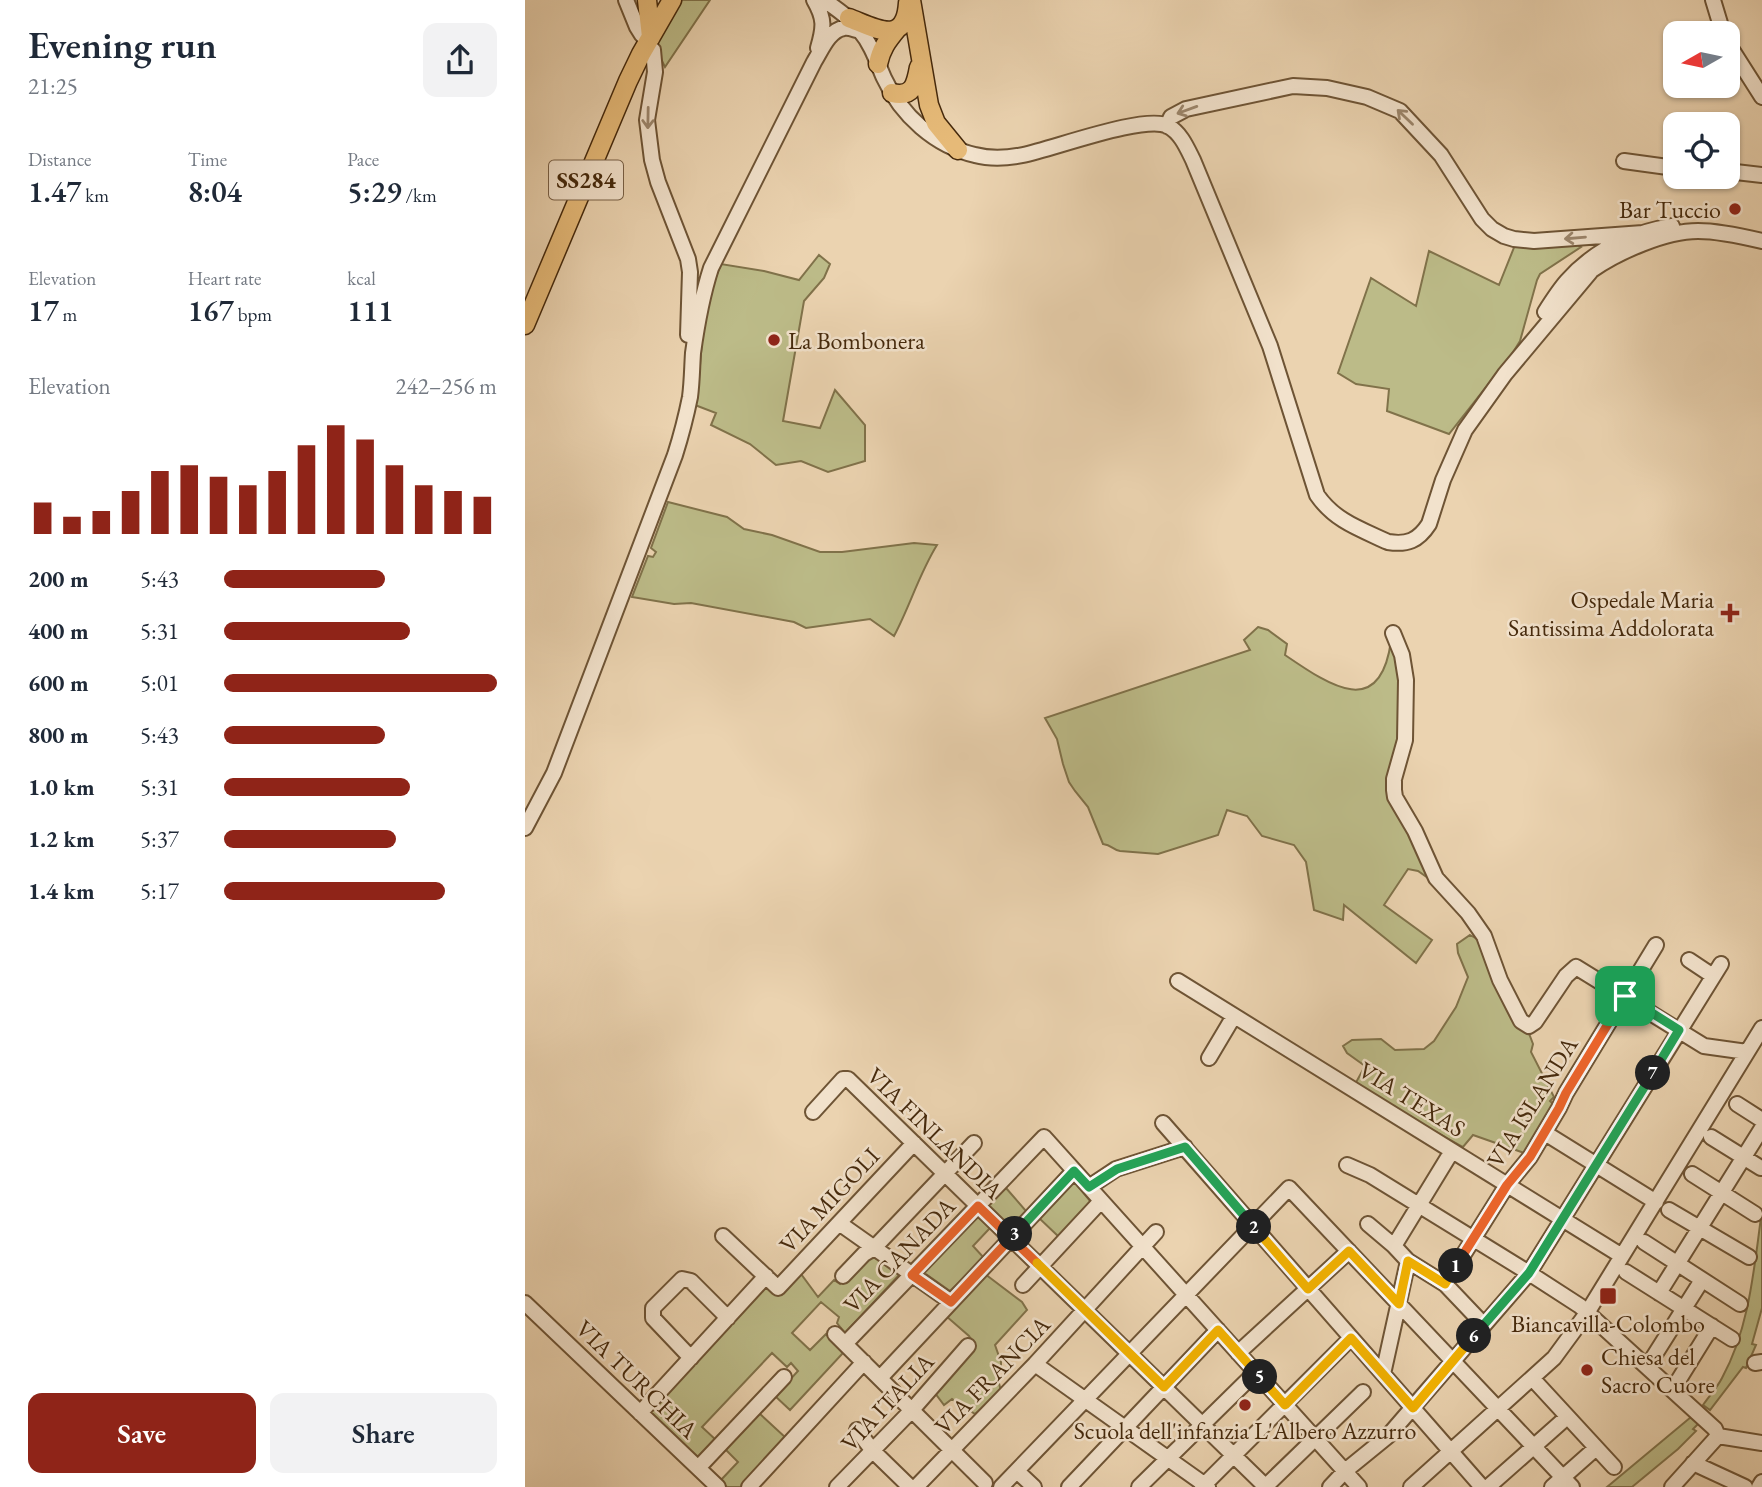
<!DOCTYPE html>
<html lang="en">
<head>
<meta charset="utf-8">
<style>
	:root { --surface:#fff; --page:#f2f2f3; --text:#1f2937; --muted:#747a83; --accent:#8f2418 }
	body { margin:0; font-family:"EB Garamond",serif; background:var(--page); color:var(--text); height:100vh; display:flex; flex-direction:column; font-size:26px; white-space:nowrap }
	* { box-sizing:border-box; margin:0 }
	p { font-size:23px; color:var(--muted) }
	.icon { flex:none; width:38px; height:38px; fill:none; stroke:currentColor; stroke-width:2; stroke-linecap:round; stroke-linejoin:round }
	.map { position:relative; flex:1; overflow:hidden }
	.drawer { display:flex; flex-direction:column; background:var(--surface); width:525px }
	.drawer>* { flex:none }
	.needle { width:46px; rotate:261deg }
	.controls { position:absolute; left:1138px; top:21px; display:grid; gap:14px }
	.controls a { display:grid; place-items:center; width:77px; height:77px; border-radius:14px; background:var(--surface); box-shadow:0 2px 5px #0004; font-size:35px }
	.pin { position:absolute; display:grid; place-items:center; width:60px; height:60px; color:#fff; margin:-30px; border-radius:14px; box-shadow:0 4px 10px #0006 }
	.km { position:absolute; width:35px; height:35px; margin:-18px; border-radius:50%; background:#222; color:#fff; font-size:19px; line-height:35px; text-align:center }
	.round { display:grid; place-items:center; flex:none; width:74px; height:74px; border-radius:14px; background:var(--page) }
	.headline { display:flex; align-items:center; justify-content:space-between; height:119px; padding:0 28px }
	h1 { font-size:38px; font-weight:600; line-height:52px }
	.metrics { display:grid; grid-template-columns:repeat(3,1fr); gap:10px; height:119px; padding:7px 28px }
	.metrics div { display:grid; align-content:center }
	.metrics b { font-size:30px; font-weight:600 }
	.metrics small { font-size:19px; font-weight:400 }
	.metrics p { font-size:19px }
	.chart { height:196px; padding:14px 28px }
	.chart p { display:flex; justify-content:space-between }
	.chart svg { width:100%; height:126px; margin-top:7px; stroke:var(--accent); stroke-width:6 }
	.cta { display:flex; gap:14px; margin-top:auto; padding:14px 28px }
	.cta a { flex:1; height:80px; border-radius:14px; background:var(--accent); color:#fff; font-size:28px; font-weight:600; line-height:80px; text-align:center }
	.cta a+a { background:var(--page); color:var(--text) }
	ul { padding:0 28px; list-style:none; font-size:23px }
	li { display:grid; grid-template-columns:112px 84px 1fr; align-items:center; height:52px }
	li i { height:18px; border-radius:9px; background:var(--accent) }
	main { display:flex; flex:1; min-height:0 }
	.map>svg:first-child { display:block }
	.green { fill:#bcbb88; stroke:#80724a; stroke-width:2 }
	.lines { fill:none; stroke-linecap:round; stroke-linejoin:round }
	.minor-casing { stroke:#6e5435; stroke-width:18 }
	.major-casing { stroke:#45290c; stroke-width:21 }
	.minor { stroke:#f2e2cc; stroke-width:14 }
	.major { stroke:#e6ba78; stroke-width:18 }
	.oneway { stroke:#9c866c }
	.split-1-casing { stroke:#fff; stroke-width:14 }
	.split-2-casing { stroke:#fff; stroke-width:14 }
	.split-3-casing { stroke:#fff; stroke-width:14 }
	.split-4-casing { stroke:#fff; stroke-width:14 }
	.split-5-casing { stroke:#fff; stroke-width:14 }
	.split-6-casing { stroke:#fff; stroke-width:14 }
	.split-7-casing { stroke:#fff; stroke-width:14 }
	.split-8-casing { stroke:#fff; stroke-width:14 }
	.split-1 { stroke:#f0652b; stroke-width:9 }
	.split-2 { stroke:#f5b400; stroke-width:9 }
	.split-3 { stroke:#22a559; stroke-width:9 }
	.split-4 { stroke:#f0652b; stroke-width:9 }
	.split-5 { stroke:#f5b400; stroke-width:9 }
	.split-6 { stroke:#f5b400; stroke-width:9 }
	.split-7 { stroke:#22a559; stroke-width:9 }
	.split-8 { stroke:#22a559; stroke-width:9 }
	.poi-dot { fill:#8f2418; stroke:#f2e2cc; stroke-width:2.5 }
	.labels { text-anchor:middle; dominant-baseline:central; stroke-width:5; stroke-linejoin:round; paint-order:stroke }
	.shield { fill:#f2e2cc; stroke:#796046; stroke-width:2 }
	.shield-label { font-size:23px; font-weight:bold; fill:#45290c }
	.poi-label { font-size:24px; fill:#45290c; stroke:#f2e2cc; text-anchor:end }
	.street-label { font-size:24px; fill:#45290c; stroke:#f2e2cc }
</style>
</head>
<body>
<main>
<section class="drawer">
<div class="headline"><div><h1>Evening run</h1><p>21:25</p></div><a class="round"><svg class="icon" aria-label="share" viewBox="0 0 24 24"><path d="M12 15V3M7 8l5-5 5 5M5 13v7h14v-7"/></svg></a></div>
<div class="metrics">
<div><p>Distance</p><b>1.47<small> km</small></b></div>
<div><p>Time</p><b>8:04</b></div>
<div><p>Pace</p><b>5:29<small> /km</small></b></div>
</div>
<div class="metrics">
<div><p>Elevation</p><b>17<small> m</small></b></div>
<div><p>Heart rate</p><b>167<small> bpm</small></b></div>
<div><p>kcal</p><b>111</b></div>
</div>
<div class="chart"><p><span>Elevation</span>242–256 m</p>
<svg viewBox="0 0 160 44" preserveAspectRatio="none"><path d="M5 44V33M15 44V38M25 44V36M35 44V29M45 44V22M55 44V20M65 44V24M75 44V27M85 44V22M95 44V13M105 44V6M115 44V11M125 44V20M135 44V27M145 44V29M155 44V31"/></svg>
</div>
<ul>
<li><b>200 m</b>5:43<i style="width:59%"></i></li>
<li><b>400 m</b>5:31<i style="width:68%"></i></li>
<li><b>600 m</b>5:01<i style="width:100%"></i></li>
<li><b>800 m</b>5:43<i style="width:59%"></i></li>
<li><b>1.0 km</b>5:31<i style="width:68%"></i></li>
<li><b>1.2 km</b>5:37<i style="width:63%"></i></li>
<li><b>1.4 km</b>5:17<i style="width:81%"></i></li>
</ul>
<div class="cta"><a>Save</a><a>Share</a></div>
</section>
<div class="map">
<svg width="1237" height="1487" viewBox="0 0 1237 1487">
	<rect width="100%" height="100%" fill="#ebd3b0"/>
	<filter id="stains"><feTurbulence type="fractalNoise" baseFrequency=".00286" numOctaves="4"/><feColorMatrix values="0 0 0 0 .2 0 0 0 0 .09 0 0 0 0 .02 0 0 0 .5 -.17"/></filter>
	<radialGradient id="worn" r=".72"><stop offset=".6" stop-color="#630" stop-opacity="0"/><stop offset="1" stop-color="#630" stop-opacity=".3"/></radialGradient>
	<path class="green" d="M157,0H185L140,67L130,47Z
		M1051,244L1056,247L1015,274L1012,280L995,341L987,354L924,434L862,411L864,389L831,384L813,373L846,278L891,306L904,251L974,285L990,245L1015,248Z
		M294,255L305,264L299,278L279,301L258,421L295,428L310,390L340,425V461L303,472L276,461L251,465L225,444L186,425L191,413L170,405C176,376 175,346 180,317C183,299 189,281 196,264L239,271L274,280Z
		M143,502L202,517L219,529L247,535L295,552H317L389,543L412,545C394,574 385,606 369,636L345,619L281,628L269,622L166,603L149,604L107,597L123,556L128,557L131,552L126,548Z
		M733,627L743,630L762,644L760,655C804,685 855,721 866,641L874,654L876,734L864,776L920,890L893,871L883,869L859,905L907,940L891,963L819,905L818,920L789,910L781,862L769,845L737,836L722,816L702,810L693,835L633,854L595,851C588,850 587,845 578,844L563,807L550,791L544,782L538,764L532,739L520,718L725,650L719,640Z
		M945,935L954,940L988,1021L1003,1031L1008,1044L1006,1052L1029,1097L1025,1101L1030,1106L1002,1154L948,1135L938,1147L829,1086L840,1066L822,1053L818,1046L827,1040L856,1039L870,1050L899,1049L909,1041L931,1007L943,977L933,953L932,944Z
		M548,1180L566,1202L534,1237L514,1218Z
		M481,1188L501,1211L485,1229L463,1206Z
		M1237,1210V1308L1227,1344L1231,1345L1221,1368L1218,1367L1185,1410L1178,1405C1184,1396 1192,1388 1197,1378C1225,1327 1229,1267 1237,1210Z
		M452,1216L465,1228L448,1246L459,1258L425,1291L398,1272Z
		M350,1255L375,1274L320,1333L312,1323L314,1317L296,1302L267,1333L285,1350L301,1334L318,1353L265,1410L250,1396L273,1371L266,1363L262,1367L247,1353L177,1427L191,1440L172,1460L122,1412L236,1287L242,1286L252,1295L276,1274L293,1297L309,1280L315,1284L341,1256Z
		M460,1274L497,1302L502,1310L470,1345L476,1362V1371L471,1372L476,1391L450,1414L427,1399L419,1405L410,1393L450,1346L444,1336L421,1316Z
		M234,1413L261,1438L216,1487H202L195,1481L213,1462L200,1449Z
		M1166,1417L1174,1423L1168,1429L1171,1431L1153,1449L1107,1487H1082Z"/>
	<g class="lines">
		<g class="minor-casing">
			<path id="minor" d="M101,0L112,27L117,35
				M289,0C300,19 299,27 293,48
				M299,0C312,9 325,18 335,31C347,45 352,62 359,78C376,115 410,146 450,155C465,159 483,158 498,155C528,149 620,114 643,126C656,133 662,148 668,160L745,346L792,495C810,521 835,529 863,542C882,545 893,541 904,524L918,480L940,430L980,374L1067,270C1093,252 1140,231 1173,231C1194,231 1216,236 1237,241
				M1188,0L1198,33
				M1202,42L1237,97
				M128,50L130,72L122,120L127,160L133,182L163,259L165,272L163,335
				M642,126L646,117L661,109L768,86L802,88L842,97L875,111L916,155L957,219L967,229L979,236L989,239L1009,241L1118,233
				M1099,161L1150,168
				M1202,171L1237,175
				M1020,312C1027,301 1034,290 1042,281C1070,249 1106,233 1147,226
				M868,633L877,655L881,680L880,740L869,779V790L870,797L890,831L911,878L943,913L959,936L975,980L996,1021L1004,1026L1010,1022L1041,976L1051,967L1179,1046L1222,1052
				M0,828L29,773L150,455C156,436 161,417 165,397C167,382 167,368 168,353C172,324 177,296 186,268L289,62C296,51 304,30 319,28C324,27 330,30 336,31
				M1164,960L1188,976
				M653,981L1097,1256
				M684,1058L709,1016
				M1212,1104L1237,1120
				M288,1112L318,1079H323L741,1487
				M638,1123L957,1487
				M1020,1133L1131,1202
				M1186,1137L1236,1168
				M822,1165L845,1175L1004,1273L1055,1306L1190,1429L1193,1436
				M1167,1174L1230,1214
				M564,1187L591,1169L660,1147
				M1144,1210L1224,1257
				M314,1223L426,1302
				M843,1224L869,1246L883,1261L920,1284L959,1325
				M198,1236L253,1288L389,1143
				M1119,1242L1215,1304
				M869,1246L927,1151
				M1101,1272L1207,1339
				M318,1276L339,1254L349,1248L449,1143
				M920,1284L982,1185L1005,1157L1034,1108L1041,1093L1131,945
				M498,1285L576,1201
				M1134,1293L1237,1128
				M0,1303L193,1487
				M310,1334L460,1483
				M320,1344L519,1137L834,1487
				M713,1353L824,1251
				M166,1358L128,1318V1308L157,1279L166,1281L203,1318
				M1230,1363L1237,1362
				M510,1364L683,1487
				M1122,1367L1177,1280
				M858,1374L883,1261
				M355,1378L549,1171
				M1007,1378L1089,1467
				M1148,1389L1187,1326
				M115,1413L241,1276
				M332,1430L348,1451L385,1487
				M1193,1436L1237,1443
				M1168,1463L1220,1487
				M173,1468L259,1377
				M492,1471L509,1487
				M224,1487L339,1362
				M312,1487L387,1410L443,1346
				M391,1487L510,1364L631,1232
				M476,1487L764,1188L1047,1487
				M544,1487L693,1330
				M614,1487L731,1372
				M677,1487L826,1338
				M740,1487L838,1392
				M805,1487L820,1471L863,1436L1004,1273L1196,964
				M886,1487L1029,1358L1062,1313L1237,1028
				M963,1487L1042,1417
				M1027,1487L1071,1448
				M1147,1487L1193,1436
				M1234,1487L1237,1482"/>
		</g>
		<g class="major-casing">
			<path id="major" d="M122,0L126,37
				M386,0L404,105L411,123L433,150
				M324,18C350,28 380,47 383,3
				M353,64C356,49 362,41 372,29
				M367,93C388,98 391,84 394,67
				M0,325L103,81L116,54L147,0"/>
		</g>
		<use href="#minor" class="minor"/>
		<use href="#major" class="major"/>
	</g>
	<defs><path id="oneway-shaft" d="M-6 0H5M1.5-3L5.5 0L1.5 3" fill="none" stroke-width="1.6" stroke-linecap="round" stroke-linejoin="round" transform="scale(1.75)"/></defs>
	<g class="oneway">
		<use href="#oneway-shaft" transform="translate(662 110) rotate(160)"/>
		<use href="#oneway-shaft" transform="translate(880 117) rotate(-136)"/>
		<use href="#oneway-shaft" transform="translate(123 118) rotate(91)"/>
		<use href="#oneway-shaft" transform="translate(1050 238) rotate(175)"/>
	</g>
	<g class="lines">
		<g class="split-1-casing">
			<path id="split-1" d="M931,1266L982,1185L1005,1157L1034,1108L1041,1093L1100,996"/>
		</g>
		<g class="split-2-casing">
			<path id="split-2" d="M729,1227L783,1289L824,1251L874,1304L883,1261L920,1284L931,1266"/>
		</g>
		<g class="split-3-casing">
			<path id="split-3" d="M490,1234L549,1171L564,1187L592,1169L660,1147L729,1227"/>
		</g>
		<g class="split-4-casing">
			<path id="split-4" d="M490,1234L486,1238L426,1302L387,1275L453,1206L512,1263"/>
		</g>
		<g class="split-5-casing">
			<path id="split-5" d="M512,1263L639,1387L693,1330L735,1377"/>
		</g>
		<g class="split-6-casing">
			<path id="split-6" d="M735,1377L760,1405L826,1338L888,1408L949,1336"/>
		</g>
		<g class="split-7-casing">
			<path id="split-7" d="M949,1336L1004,1273L1128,1073"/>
		</g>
		<g class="split-8-casing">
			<path id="split-8" d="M1100,996L1154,1030L1128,1073"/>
		</g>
		<use href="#split-1" class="split-1"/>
		<use href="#split-2" class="split-2"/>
		<use href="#split-3" class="split-3"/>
		<use href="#split-4" class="split-4"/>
		<use href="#split-5" class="split-5"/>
		<use href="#split-6" class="split-6"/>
		<use href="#split-7" class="split-7"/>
		<use href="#split-8" class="split-8"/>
	</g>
	<g class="poi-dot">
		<circle cx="1210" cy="209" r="7"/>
		<circle cx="249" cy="340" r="7"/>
		<path d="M1201.5 602.5h7v7h7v7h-7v7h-7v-7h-7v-7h7z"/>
		<rect x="1074" y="1287" width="18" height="18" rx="3.5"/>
		<circle cx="1062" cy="1370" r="7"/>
		<circle cx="720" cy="1405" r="7"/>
	</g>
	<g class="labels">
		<rect class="shield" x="24" y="160.5" width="74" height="39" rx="5"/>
		<g class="shield-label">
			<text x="61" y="180">SS284</text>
		</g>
		<g class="poi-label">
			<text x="1196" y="209">Bar Tuccio</text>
			<text x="263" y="340" text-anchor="start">La Bombonera</text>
			<text x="1189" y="599">Ospedale Maria<tspan x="1189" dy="28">Santissima Addolorata</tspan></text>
			<text x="1083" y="1323" text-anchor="middle">Biancavilla-Colombo</text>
			<text x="1076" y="1356" text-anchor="start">Chiesa del<tspan x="1076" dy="28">Sacro Cuore</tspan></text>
			<text x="720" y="1430" text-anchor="middle">Scuola dell'infanzia L'Albero Azzurro</text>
		</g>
		<g class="street-label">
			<text transform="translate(887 1099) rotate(32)">VIA TEXAS</text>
			<text transform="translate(1007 1102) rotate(-58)">VIA ISLANDA</text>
			<text transform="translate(410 1133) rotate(44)">VIA FINLANDIA</text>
			<text transform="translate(304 1200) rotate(-47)">VIA MIGOLI</text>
			<text transform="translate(374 1255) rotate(-46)">VIA CANADA</text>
			<text transform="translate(467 1375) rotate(-46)">VIA FRANCIA</text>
			<text transform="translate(112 1379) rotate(44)">VIA TURCHIA</text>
			<text transform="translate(362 1402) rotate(-47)">VIA ITALIA</text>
		</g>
	</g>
	<rect width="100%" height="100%" filter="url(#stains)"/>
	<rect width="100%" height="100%" fill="url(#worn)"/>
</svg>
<div class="controls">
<a><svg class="needle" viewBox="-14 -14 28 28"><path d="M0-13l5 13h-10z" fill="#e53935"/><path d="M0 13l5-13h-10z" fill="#747a83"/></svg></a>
<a><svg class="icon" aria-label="locate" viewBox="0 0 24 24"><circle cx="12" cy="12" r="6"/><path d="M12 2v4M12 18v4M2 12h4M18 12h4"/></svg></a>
</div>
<div class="pin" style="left:1100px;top:996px;background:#1e9e55"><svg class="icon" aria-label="arrive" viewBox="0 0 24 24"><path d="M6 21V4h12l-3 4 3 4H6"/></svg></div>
<b class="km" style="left:931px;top:1266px">1</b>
<b class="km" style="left:729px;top:1227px">2</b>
<b class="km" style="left:490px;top:1234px">3</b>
<b class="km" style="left:735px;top:1377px">5</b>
<b class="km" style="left:949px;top:1336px">6</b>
<b class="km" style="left:1128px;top:1073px">7</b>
</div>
</main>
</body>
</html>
